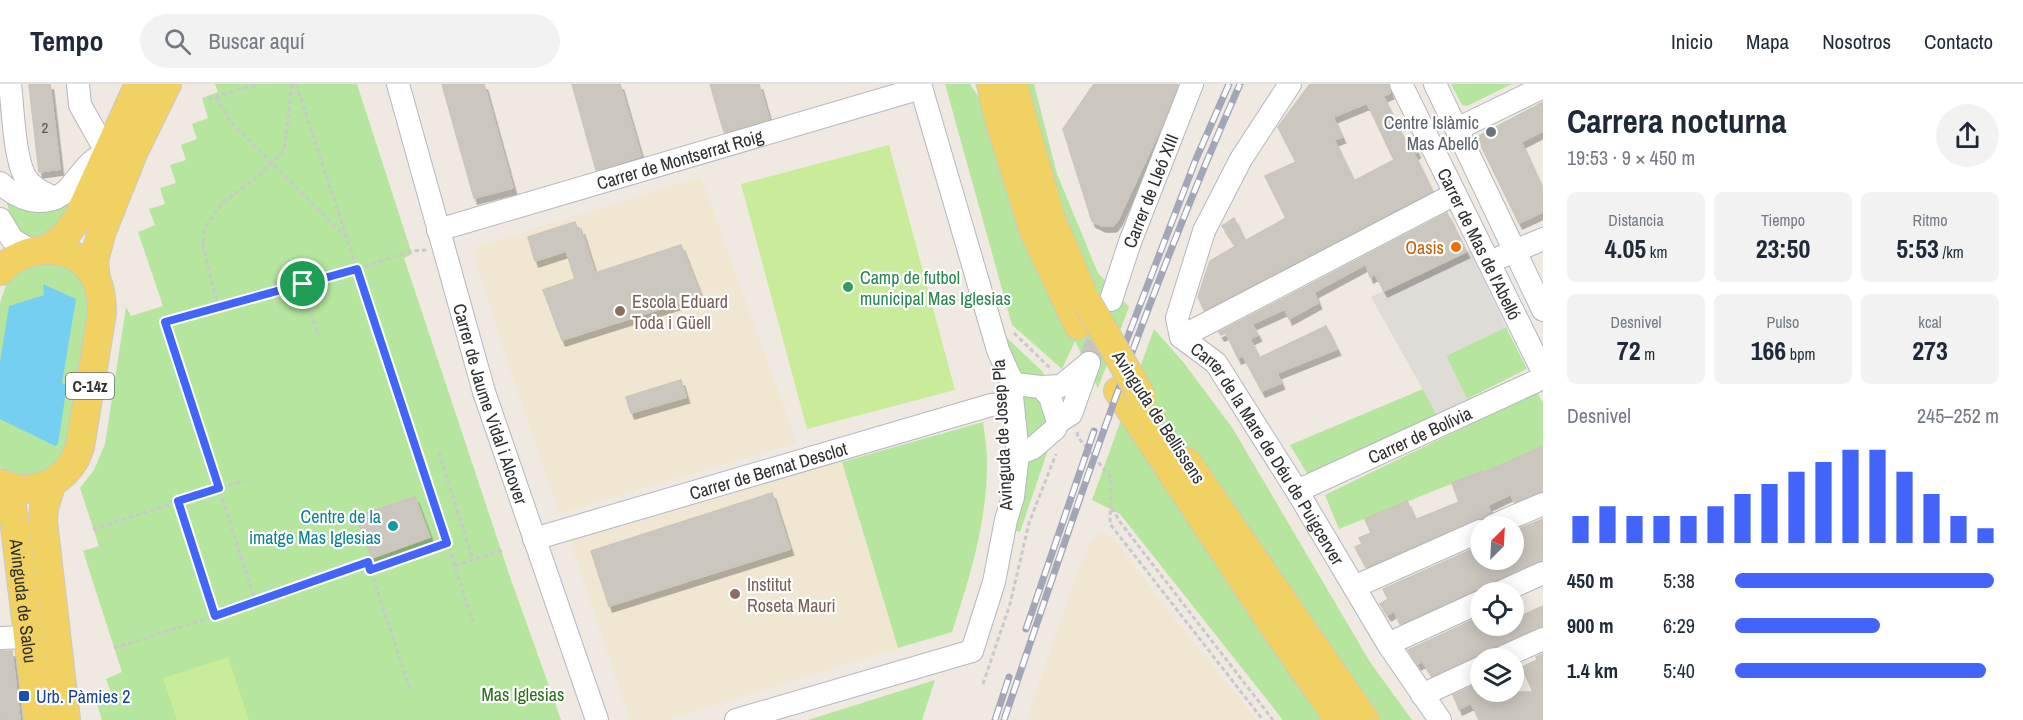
<!DOCTYPE html>
<html lang="es">
<head>
<meta charset="utf-8">
<style>
	:root { --surface:#fff; --page:#f2f2f3; --text:#1f2937; --muted:#747a83; --line:#e0e1e3; --accent:#4264fb }
	body { margin:0; font-family:"Archivo Narrow",sans-serif; background:var(--page); color:var(--text); height:100vh; display:flex; flex-direction:column; font-size:22px; white-space:nowrap }
	* { box-sizing:border-box; margin:0 }
	p { font-size:20px; color:var(--muted) }
	.icon { flex:none; width:33px; height:33px; fill:none; stroke:currentColor; stroke-width:2; stroke-linecap:round; stroke-linejoin:round }
	.map { position:relative; flex:1; overflow:hidden }
	.details { display:flex; flex-direction:column; background:var(--surface); width:480px }
	.details>* { flex:none }
	.needle { width:39px; rotate:24deg }
	.tools { position:absolute; left:1470px; top:432px; display:grid; gap:12px }
	.tools a { display:grid; place-items:center; width:54px; height:54px; border-radius:50%; background:var(--surface); box-shadow:0 3px 15px #0003; font-size:30px }
	.pin { position:absolute; display:grid; place-items:center; width:51px; height:51px; color:#fff; margin:-26px; border:3px solid #fff; border-radius:50%; box-shadow:0 2px 6px #0007 }
	.round { display:grid; place-items:center; flex:none; width:63px; height:63px; border-radius:32px; background:var(--page) }
	.overview { display:flex; align-items:center; justify-content:space-between; height:102px; padding:0 24px }
	h1 { font-size:33px; font-weight:700; line-height:45px }
	.metrics { display:grid; grid-template-columns:repeat(3,1fr); gap:9px; height:102px; padding:6px 24px }
	.metrics div { display:grid; align-content:center; border-radius:9px; background:var(--page); text-align:center }
	.metrics b { font-size:26px; font-weight:700 }
	.metrics small { font-size:16px; font-weight:400 }
	.metrics p { font-size:16px }
	.chart { height:168px; padding:12px 24px }
	.chart p { display:flex; justify-content:space-between }
	.chart svg { width:100%; height:108px; margin-top:6px; stroke:var(--accent); stroke-width:6 }
	ul { padding:0 24px; list-style:none; font-size:20px }
	li { display:grid; grid-template-columns:96px 72px 1fr; align-items:center; height:45px }
	li i { height:15px; border-radius:8px; background:var(--accent) }
	header { display:flex; align-items:center; gap:36px; box-sizing:border-box; height:84px; padding:0 30px; background:var(--surface); border-bottom:2px solid var(--line) }
	header strong { font-size:28px }
	nav { display:flex; gap:33px; margin-inline-start:auto; font-size:21px }
	.search { width:420px; height:54px; background:var(--page); display:flex; align-items:center; gap:15px; box-sizing:border-box; padding:0 21px; border-radius:33px; color:var(--muted); font-size:22px }
	main { display:flex; flex:1; min-height:0 }
	.map>svg:first-child { display:block }
	.education { fill:#f0e6d1 }
	.green { fill:#b6e59e }
	.pitch { fill:#c9ec9a }
	.plaza { fill:#dfdcd8 }
	.water { fill:#75cff0 }
	.building { fill:#cbc7bf; stroke:#cbc5ba; stroke-width:1.5; fill-rule:evenodd; filter:url(#shadow) }
	.lines { fill:none; stroke-linecap:round; stroke-linejoin:round }
	.minor-tunnel { stroke:#c8c4bd; stroke-width:22; stroke-dasharray:22 11; stroke-linecap:butt }
	.minor-casing { stroke:#b4b7c1; stroke-width:24 }
	.major-casing { stroke:#c9c9c9; stroke-width:30 }
	.path { stroke:#c9c9c9; stroke-width:3; stroke-dasharray:4.5 3; stroke-linecap:butt }
	.minor { stroke:#fff; stroke-width:22 }
	.major { stroke:#f2d163; stroke-width:28 }
	.rail-casing { stroke:#a3a6b8; stroke-width:7 }
	.rail { stroke:#fff; stroke-width:4.5; stroke-dasharray:14; stroke-linecap:butt }
	.major-bridge-casing { stroke:#c9c9c9; stroke-width:30; stroke-linecap:butt }
	.major-bridge { stroke:#f2d163; stroke-width:28 }
	.route-casing { stroke:#fff; stroke-width:12 }
	.route { stroke:#4264fb; stroke-width:8 }
	.worship-dot { fill:#6b7280; stroke:#fff; stroke-width:2 }
	.food-dot { fill:#e8710a; stroke:#fff; stroke-width:2 }
	.leisure-dot { fill:#2e9e5b; stroke:#fff; stroke-width:2 }
	.education-dot { fill:#8d6e63; stroke:#fff; stroke-width:2 }
	.culture-dot { fill:#0f9aa8; stroke:#fff; stroke-width:2 }
	.transit-dot { fill:#1a4fb4; stroke:#fff; stroke-width:2 }
	.labels { text-anchor:middle; dominant-baseline:central; stroke-width:4.5; stroke-linejoin:round; paint-order:stroke }
	.number-label { font-size:15px; fill:#555452 }
	.shield { fill:#fff; stroke:#6d6d6d; stroke-width:1.5 }
	.shield-label { font-size:16px; font-weight:bold; fill:#2e2e2e }
	.worship-label { font-size:18px; fill:#5b616d; stroke:#fff; text-anchor:end }
	.street-label { font-size:18px; fill:#2e2e2e; stroke:#fff }
	.food-label { font-size:18px; fill:#c56008; stroke:#fff; text-anchor:end }
	.leisure-label { font-size:18px; fill:#27864d; stroke:#fff; text-anchor:start }
	.education-label { font-size:18px; fill:#785e54; stroke:#fff; text-anchor:start }
	.culture-label { font-size:18px; fill:#0d838f; stroke:#fff; text-anchor:end }
	.park-label { font-size:18px; fill:#2c6e1b; stroke:#fff }
	.transit-label { font-size:18px; fill:#164399; stroke:#fff; text-anchor:start }
</style>
</head>
<body>
<header>
<strong>Tempo</strong>
<div class="search"><svg class="icon" aria-label="search" viewBox="0 0 24 24"><circle cx="10" cy="10" r="6"/><path d="M15 15l6 6"/></svg>Buscar aquí</div>
<nav><a>Inicio</a><a>Mapa</a><a>Nosotros</a><a>Contacto</a></nav>
</header>
<main>
<div class="map">
<svg width="1543" height="636" viewBox="0 0 1543 636">
	<defs>
		<filter id="shadow"><feDropShadow dx="3.5" dy="6" stdDeviation="0" flood-color="#0004"/></filter>
	</defs>
	<rect width="100%" height="100%" fill="#efe9e1"/>
	<path class="education" d="M701,93L797,359L559,429L509,282L474,171L477,163Z
		M842,378L898,564L666,636H630L570,456Z
		M1099,448L1114,454L1169,528L1257,636H1026L1076,492L1092,456Z"/>
	<path class="green" d="M215,0H357L412,170L404,174L509,490L561,636H102L95,614L111,609L106,595L122,588L83,467L99,462L80,404L94,386L105,360L126,223L131,232L163,222L138,148L155,141L149,125L165,120L160,104L176,99L170,81L186,76L181,61L197,55L192,40L208,34L202,14L218,8Z
		M945,0H970L981,17L977,0H1034L1057,90L1098,189L1129,223L1098,304L1075,257L1062,285L1012,241Z
		M1451,0H1512L1467,22L1462,21Z
		M80,106L48,153C42,153 33,155 27,154C12,149 9,127 6,114Z
		M30,180C39,180 51,178 60,180C82,186 89,209 89,228L68,361C53,389 29,399 0,383V219L7,198Z
		M1506,243L1527,285L1467,315L1446,272Z
		M1154,245L1184,279L1233,345L1370,578L1412,636H1283L1120,430L1092,416Z
		M1006,253L1043,288L1044,294C1040,294 1032,296 1029,295C1012,289 1010,267 1006,253Z
		M1423,305L1437,331L1308,391L1290,361Z
		M1034,308L1050,335L1024,361L1018,310Z
		M1537,308L1543,319V362L1483,389L1481,388L1339,445L1325,411Z
		M983,338C985,352 987,366 987,380C987,438 970,493 952,548L898,564L842,378Z
		M1046,363L1048,366L1020,448L1016,447L1020,397L1027,377Z
		M935,596L922,636H808Z"/>
	<path class="pitch" d="M889,61L955,306L807,345L741,100Z
		M228,573L249,636H177L163,594Z"/>
	<path class="plaza" d="M1470,166L1506,243L1446,272L1467,315L1437,331L1371,213Z"/>
	<path class="water" d="M43,200L76,215L62,299L67,301L58,360L55,362L0,335V278L9,222L44,211Z"/>
	<path class="building" d="M29,0H50L60,85L39,88Z
		M442,0H484L513,104L474,114Z
		M572,0H620L641,72L596,86Z
		M710,0H759L769,35L724,48Z
		M1094,0H1178L1159,48L1118,136L1113,142H1102L1092,137L1063,45Z
		M1310,0H1388L1390,9L1383,12L1405,57L1410,54L1417,68L1414,70L1432,107L1204,226L1198,213L1210,177L1236,162L1222,142L1234,134L1245,157L1286,134L1265,92L1296,78L1278,43ZM1367,19L1394,76L1354,97L1334,56L1342,53L1333,33Z
		M1543,18V47L1521,58L1543,106V128L1519,139L1477,53Z
		M1447,129L1466,168L1384,207L1375,190L1370,193L1366,180L1314,208L1318,219L1289,235L1285,225L1252,240L1258,251L1250,255L1259,274L1326,242L1337,265L1277,289L1281,299L1262,307L1243,272L1238,274L1226,249L1221,251L1219,248Z
		M575,138L578,147L581,145L595,189L681,161L701,212L562,256L543,206L575,195L566,167L535,177L528,153Z
		M681,296L686,313L631,329L626,313Z
		M1543,362V407L1514,418L1511,410L1488,421L1490,428L1481,434L1475,435L1366,483L1355,463L1362,460L1359,454L1371,449L1365,435L1407,417L1415,436L1459,418L1452,399L1482,387L1483,389Z
		M772,409L790,465L609,522L591,467Z
		M415,413L430,453L372,474L356,432Z
		M1543,435V476L1495,496L1489,504L1474,506L1400,540L1394,527L1388,531L1380,520L1388,515L1383,505L1480,462V476H1514V447Z
		M1543,522V542L1495,562L1485,572H1474L1432,592L1422,577L1418,580L1408,566L1480,533V542H1514V535Z
		M0,567H12L20,636H0Z
		M1543,570V636H1479L1471,619L1459,625L1453,611L1480,599V608H1533L1522,583L1537,576L1536,573Z"/>
	<g class="lines">
		<path class="minor-tunnel" d="M1089,279L1106,232"/>
		<g class="minor-casing">
			<g id="minor">
				<path d="M10,0C13,24 14,80 28,97C35,105 47,111 56,114"/>
				<path id="s1" d="M398,0L484,308L597,636"/>
				<path id="s2" d="M1290,0L1241,75L1204,147L1177,234L1181,253L1216,279L1297,407L1388,560L1440,636"/>
				<path id="s3" d="M1401,0L1543,288"/>
				<path d="M1435,0L1543,226"/>
				<path d="M1457,45L1543,3"/>
				<path d="M0,99C11,109 23,116 37,117C75,119 76,79 107,69L80,21L78,0"/>
				<path d="M0,135L12,155L31,167"/>
				<path id="s4" d="M438,146L921,4"/>
				<path d="M1501,173L1543,155"/>
				<path id="s5" d="M1111,216L1130,158L1192,0"/>
				<path d="M1181,253L1455,110"/>
				<path d="M1010,293L1015,300L1041,303L1050,313L1058,338L1055,345L1033,364L1018,370"/>
				<path d="M1041,303L1061,302L1089,279"/>
				<path d="M1058,338L1071,330L1089,279"/>
				<path id="s6" d="M1297,407L1543,294"/>
				<path d="M1492,442L1543,420"/>
				<path id="s7" d="M534,455L991,321L1002,320"/>
				<path d="M1354,503L1480,447"/>
				<path d="M1501,508L1543,489"/>
				<path d="M0,554L28,553"/>
				<path d="M1388,560L1480,518"/>
				<path d="M1501,574L1543,555"/>
				<path d="M1422,611L1480,584"/>
				<path d="M736,636L972,567L994,498L1006,436L1013,413L1018,370L1010,293L998,266L920,0"/>
			</g>
		</g>
		<g class="major-casing">
			<g id="major">
				<path d="M991,0L997,29L1034,148L1078,241"/>
				<path d="M1013,0L1051,135L1081,205"/>
				<path d="M47,165L65,152L78,134L139,0"/>
				<path d="M0,187C24,159 76,157 95,193C101,204 102,217 102,229L80,363C78,368 76,375 72,380C56,403 25,412 0,399"/>
				<path d="M96,196L94,176L102,147L134,67L167,0"/>
				<path d="M1118,307L1272,540L1339,636"/>
				<path d="M1187,378L1365,636"/>
				<path d="M52,398L44,424L43,437L66,636"/>
				<path id="s8" d="M0,403L12,423L14,435L38,636"/>
			</g>
		</g>
		<path class="path" d="M296,0L473,538
			M216,13L230,37L342,149L345,150
			M208,15L259,0
			M303,200L318,252
			M218,223L203,162L205,143L224,117L255,95L284,67L292,0
			M1014,249L1050,284
			M1077,348L1078,353L1111,394L1110,440L1263,636
			M439,368L473,476
			M179,417L215,532
			M1112,424L1120,438L1273,636
			M93,445L245,396
			M455,482L502,466
			M370,486L447,459
			M256,519L165,238L357,185L411,167L427,166
			M114,564L256,519L368,478L410,605
			M983,600L1010,520L1029,439L1056,370"/>
		<use href="#minor" class="minor"/>
		<use href="#major" class="major"/>
		<g class="rail-casing">
			<path id="rail" d="M1120,273L1196,75L1229,0
				M1026,545L1094,347
				M995,636L1009,593
				M1004,636C1077,422 1148,207 1240,0"/>
		</g>
		<use href="#rail" class="rail"/>
		<g class="major-bridge-casing">
			<path id="major-bridge" d="M1087,218L1142,313"/>
		</g>
		<use href="#major-bridge" class="major-bridge"/>
	</g>
	<g class="lines">
		<g class="route-casing">
			<path id="route" d="M357,185L447,459L370,486L368,478L215,532L178,417L219,404L165,238Z"/>
		</g>
		<use href="#route" class="route"/>
	</g>
	<circle class="worship-dot" cx="1491" cy="48" r="6"/>
	<circle class="food-dot" cx="1456" cy="163" r="6"/>
	<circle class="leisure-dot" cx="848" cy="203" r="6"/>
	<g class="education-dot">
		<circle cx="620" cy="227" r="6"/>
		<circle cx="735" cy="510" r="6"/>
	</g>
	<circle class="culture-dot" cx="393" cy="442" r="6"/>
	<rect class="transit-dot" x="18" y="606" width="12" height="12" rx="3"/>
	<g class="labels">
		<g class="number-label">
			<text x="45" y="43">2</text>
		</g>
		<rect class="shield" x="66" y="289" width="48" height="26" rx="4.5"/>
		<g class="shield-label">
			<text x="90" y="302">C-14z</text>
		</g>
		<g class="worship-label">
			<text x="1479" y="38">Centre Islàmic<tspan x="1479" dy="21">Mas Abelló</tspan></text>
		</g>
		<g class="street-label">
			<text stroke="none"><textPath href="#s4" startOffset="252">Carrer de Montserrat Roig</textPath></text>
			<text stroke="none"><textPath href="#s5" startOffset="116">Carrer de Lleó XIII</textPath></text>
			<text stroke="none"><textPath href="#s3" startOffset="178">Carrer de Mas de l'Abelló</textPath></text>
			<text stroke="none"><textPath href="#s1" startOffset="333">Carrer de Jaume Vidal i Alcover</textPath></text>
			<text transform="translate(1159 333) rotate(57)">Avinguda de Bellissens</text>
			<text transform="translate(1002 351) rotate(-93)">Avinguda de Josep Pla</text>
			<text stroke="none"><textPath href="#s6" startOffset="135">Carrer de Bolívia</textPath></text>
			<text stroke="none"><textPath href="#s2" startOffset="428">Carrer de la Mare de Déu de Puigcerver</textPath></text>
			<text stroke="none"><textPath href="#s7" startOffset="244">Carrer de Bernat Desclot</textPath></text>
			<text stroke="none"><textPath href="#s8" startOffset="118">Avinguda de Salou</textPath></text>
		</g>
		<g class="food-label">
			<text x="1444" y="163">Oasis</text>
		</g>
		<g class="leisure-label">
			<text x="860" y="193">Camp de futbol<tspan x="860" dy="21">municipal Mas Iglesias</tspan></text>
		</g>
		<g class="education-label">
			<text x="632" y="217">Escola Eduard<tspan x="632" dy="21">Toda i Güell</tspan></text>
			<text x="747" y="500">Institut<tspan x="747" dy="21">Roseta Mauri</tspan></text>
		</g>
		<g class="culture-label">
			<text x="381" y="432">Centre de la<tspan x="381" dy="21">imatge Mas Iglesias</tspan></text>
		</g>
		<g class="park-label">
			<text x="523" y="610">Mas Iglesias</text>
		</g>
		<g class="transit-label">
			<text x="36" y="612">Urb. Pàmies 2</text>
		</g>
	</g>
</svg>
<div class="tools">
<a><svg class="needle" viewBox="-14 -14 28 28"><path d="M0-13l5 13h-10z" fill="#e53935"/><path d="M0 13l5-13h-10z" fill="#747a83"/></svg></a>
<a><svg class="icon" aria-label="locate" viewBox="0 0 24 24"><circle cx="12" cy="12" r="6"/><path d="M12 2v4M12 18v4M2 12h4M18 12h4"/></svg></a>
<a><svg class="icon" aria-label="layers" viewBox="0 0 24 24"><path d="M12 4l9 5-9 5-9-5zM3 14l9 5 9-5"/></svg></a>
</div>
<div class="pin" style="left:303px;top:200px;background:#1e9e55"><svg class="icon" aria-label="arrive" viewBox="0 0 24 24"><path d="M6 21V4h12l-3 4 3 4H6"/></svg></div>
</div>
<section class="details">
<div class="overview"><div><h1>Carrera nocturna</h1><p>19:53 · 9 × 450 m</p></div><a class="round"><svg class="icon" aria-label="share" viewBox="0 0 24 24"><path d="M12 15V3M7 8l5-5 5 5M5 13v7h14v-7"/></svg></a></div>
<div class="metrics">
<div><p>Distancia</p><b>4.05<small> km</small></b></div>
<div><p>Tiempo</p><b>23:50</b></div>
<div><p>Ritmo</p><b>5:53<small> /km</small></b></div>
</div>
<div class="metrics">
<div><p>Desnivel</p><b>72<small> m</small></b></div>
<div><p>Pulso</p><b>166<small> bpm</small></b></div>
<div><p>kcal</p><b>273</b></div>
</div>
<div class="chart"><p><span>Desnivel</span>245–252 m</p>
<svg viewBox="0 0 160 44" preserveAspectRatio="none"><path d="M5 44V33M15 44V29M25 44V33M35 44V33M45 44V33M55 44V29M65 44V24M75 44V20M85 44V15M95 44V11M105 44V6M115 44V6M125 44V15M135 44V24M145 44V33M155 44V38"/></svg>
</div>
<ul>
<li><b>450 m</b>5:38<i style="width:98%"></i></li>
<li><b>900 m</b>6:29<i style="width:55%"></i></li>
<li><b>1.4 km</b>5:40<i style="width:95%"></i></li>
</ul>
</section>
</main>
</body>
</html>
